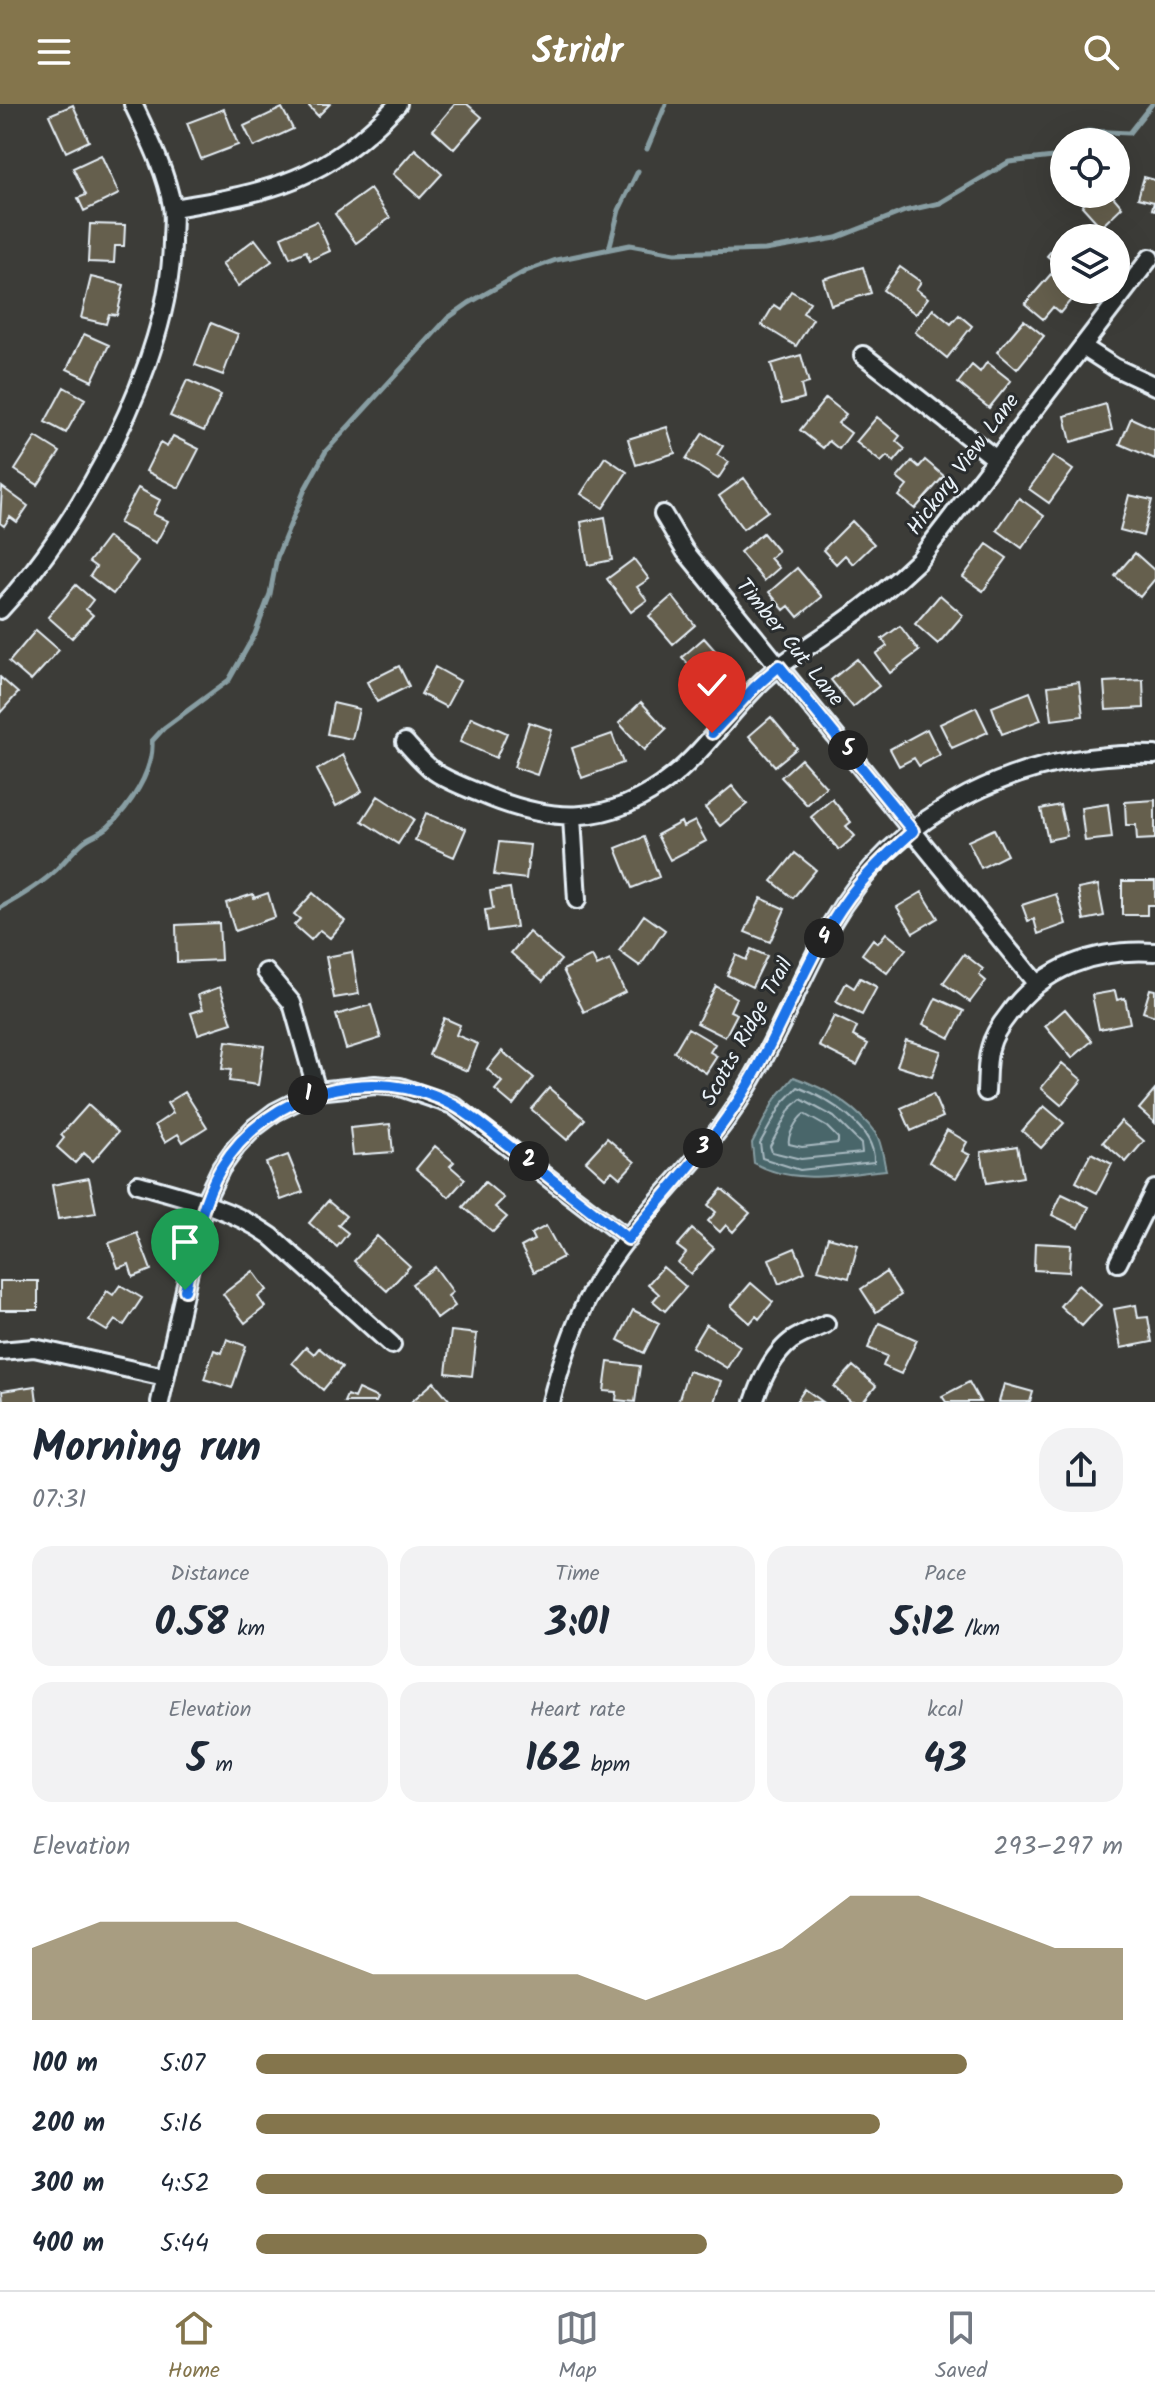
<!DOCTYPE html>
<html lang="en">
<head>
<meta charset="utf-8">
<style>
	:root { --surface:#fff; --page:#f2f2f3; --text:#1f2937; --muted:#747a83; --line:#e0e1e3; --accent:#84754c }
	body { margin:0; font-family:Kalam,sans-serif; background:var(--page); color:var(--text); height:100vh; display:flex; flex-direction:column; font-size:30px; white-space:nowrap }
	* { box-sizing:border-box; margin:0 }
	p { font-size:26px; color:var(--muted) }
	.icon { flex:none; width:44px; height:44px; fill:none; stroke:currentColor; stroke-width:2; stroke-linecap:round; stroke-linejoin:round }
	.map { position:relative; height:1298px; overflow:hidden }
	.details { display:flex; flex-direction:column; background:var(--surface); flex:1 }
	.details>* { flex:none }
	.tools { position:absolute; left:1050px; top:24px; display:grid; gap:16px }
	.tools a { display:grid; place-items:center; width:80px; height:80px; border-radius:50%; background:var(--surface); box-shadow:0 8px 32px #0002; font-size:40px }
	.pin { position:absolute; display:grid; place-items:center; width:68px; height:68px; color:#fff; margin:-82px -34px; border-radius:50% 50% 50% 0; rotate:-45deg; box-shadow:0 0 8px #0007 }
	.pin .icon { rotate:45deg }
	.km { position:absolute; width:40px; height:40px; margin:-20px; border-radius:50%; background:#222; color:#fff; font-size:22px; line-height:40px; text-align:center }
	.round { display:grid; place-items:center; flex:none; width:84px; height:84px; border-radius:32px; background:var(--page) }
	.headline { display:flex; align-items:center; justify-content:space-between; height:136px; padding:0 32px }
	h1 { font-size:44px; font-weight:800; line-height:60px }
	.metrics { display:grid; grid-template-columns:repeat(3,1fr); gap:12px; height:136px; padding:8px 32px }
	.metrics div { display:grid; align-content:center; border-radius:20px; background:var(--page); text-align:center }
	.metrics b { font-size:40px; font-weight:800 }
	.metrics small { font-size:22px; font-weight:400 }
	.metrics p { font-size:22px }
	.chart { height:224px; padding:16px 32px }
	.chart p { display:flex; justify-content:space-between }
	.chart svg { width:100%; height:144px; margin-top:8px; fill:var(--accent); opacity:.7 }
	ul { padding:0 32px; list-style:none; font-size:26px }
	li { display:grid; grid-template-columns:128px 96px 1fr; align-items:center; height:60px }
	li i { height:20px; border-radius:10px; background:var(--accent) }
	header { display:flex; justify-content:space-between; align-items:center; height:104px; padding:0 32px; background:var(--accent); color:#fff; font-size:36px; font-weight:800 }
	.dock { display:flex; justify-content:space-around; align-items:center; height:112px; border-top:2px solid var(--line); background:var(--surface); font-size:22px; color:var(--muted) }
	.dock a { display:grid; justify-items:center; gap:4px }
	.dock .active { color:var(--accent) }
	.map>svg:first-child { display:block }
	.water { fill:#48666b; stroke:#889ea3; stroke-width:2 }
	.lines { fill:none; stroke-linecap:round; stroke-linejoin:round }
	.shore { stroke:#a8b9c0; stroke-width:2 }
	.stream { stroke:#889ea3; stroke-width:5 }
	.building { fill:#655e4e; stroke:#e8f1f8; stroke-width:2 }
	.minor-casing { stroke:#e8f1f8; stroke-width:22 }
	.minor { stroke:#2a2d2e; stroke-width:16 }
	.route-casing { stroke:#fff; stroke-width:16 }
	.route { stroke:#1a73e8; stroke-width:10 }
	.labels { text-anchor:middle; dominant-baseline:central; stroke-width:6; stroke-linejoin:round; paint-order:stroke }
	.street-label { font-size:22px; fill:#e8f1f8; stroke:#2a2d2e }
</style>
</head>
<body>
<header><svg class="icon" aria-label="menu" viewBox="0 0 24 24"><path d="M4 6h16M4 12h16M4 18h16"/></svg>Stridr<svg class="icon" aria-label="search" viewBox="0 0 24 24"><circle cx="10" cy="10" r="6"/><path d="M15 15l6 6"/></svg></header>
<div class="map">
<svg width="1155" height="1298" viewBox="0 0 1155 1298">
	<rect width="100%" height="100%" fill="#3c3c38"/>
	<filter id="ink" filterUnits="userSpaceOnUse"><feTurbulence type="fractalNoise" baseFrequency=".0125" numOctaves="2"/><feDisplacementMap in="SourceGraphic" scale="16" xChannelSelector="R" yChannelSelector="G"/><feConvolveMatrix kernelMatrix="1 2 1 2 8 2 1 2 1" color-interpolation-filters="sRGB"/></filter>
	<g filter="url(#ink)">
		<path class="water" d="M794,973C825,984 856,1002 876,1030C882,1038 883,1055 886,1066C842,1070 794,1082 754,1059L752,1039L775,995Z"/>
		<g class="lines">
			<path class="shore" d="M798,983C827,994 876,1024 874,1058L800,1066L762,1054L760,1039L782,1000Z
				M801,995L834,1013L861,1040L862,1049L801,1055L772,1048L770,1042L790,1005Z
				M804,1010L827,1023L838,1034V1039L802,1043L789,1040C787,1032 797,1015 804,1010Z"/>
			<path class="stream" d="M1072,38L1087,27L1129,29L1152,0
				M647,45L666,0
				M609,145L619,106L638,67
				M0,804C20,793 40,781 56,766C65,757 73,747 82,739C89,732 100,730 108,723C129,703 154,668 152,637L164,624L229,576L255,530L270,490L277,453L305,385L326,347L448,214L469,199L526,167L556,156L630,141L675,149L765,146L836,134L905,107L940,99L1009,58L1053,53L1064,46"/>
		</g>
		<path class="building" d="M307,0H330L318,12Z
			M455,0H467L482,13L454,45L433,26Z
			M73,1L89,37L66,48L49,11Z
			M282,4L293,25L254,43L244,22Z
			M224,5L238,41L201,55L187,19Z
			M415,45L442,70L420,94L393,70Z
			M101,51L119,90L84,107L78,94L86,91L73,64Z
			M1144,73L1155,76V106L1152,105L1154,98L1138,94Z
			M370,85L390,114L356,139L335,110Z
			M1095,90H1111L1122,103L1101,123L1082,102Z
			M317,117L330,147L310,156L306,147L290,154L281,133Z
			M90,120L125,121L124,142H115L114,159L88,158Z
			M1073,122L1088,134H1064V166L1047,152Z
			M255,135L272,157L238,182L222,160Z
			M863,163L871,189L831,201L823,175Z
			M900,163L921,178L916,185L928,194L916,210L883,186Z
			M1051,170L1064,181V186H1071L1076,190L1060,209L1053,203L1043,215L1025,200Z
			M91,173L124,181L117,211L109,210L106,220L81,214Z
			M791,187L810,198L803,209L813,215L796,242L762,221L774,201L780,205Z
			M933,205L951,220L959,211L972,222L947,254L915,228Z
			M1024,216L1044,232L1017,265L997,248Z
			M211,219L238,230L223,271L195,261Z
			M84,230L109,241L92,277L67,265Z
			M801,251L809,279L801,281L804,294L782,300L771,260Z
			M987,258L1011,277L989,304L958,279L972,261L980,268Z
			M187,276L221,291L204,327L170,312Z
			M64,283L85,295L66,329L45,318Z
			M826,294L846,310L838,319L851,329L839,345L829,337L823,344L800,326Z
			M1106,300L1112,326L1071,338L1065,312Z
			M877,313L900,332L896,337L905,345L894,358L887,352L881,358L856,338Z
			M1131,314L1155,325V355L1120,340Z
			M667,323L675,349L636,361L628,335Z
			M703,329L723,342L717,351L729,358L718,375L686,355Z
			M173,332L199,345L179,384L146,367L160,339L167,343Z
			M36,333L60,348L38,381L15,366Z
			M1053,352L1073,366L1049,399L1029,385Z
			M605,353L627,368L603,404L581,390Z
			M925,356L944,372L915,405L899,392L907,382L897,374L912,357L919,363Z
			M744,374L768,407L743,425L719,392Z
			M2,383L28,402L17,418L10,413L4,422L0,419Z
			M138,384L160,396L153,410L168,417L156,439L119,419Z
			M1129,391L1152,396L1143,432L1120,426Z
			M1019,394L1044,412L1022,444L997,426Z
			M605,413L612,456L588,461L581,418Z
			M852,417L874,440L853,460L845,451L836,460L823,446Z
			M763,429L778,447L770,454L779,464L764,477L740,448Z
			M108,433L138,457L113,490L90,472L96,463L89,458Z
			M987,440L1007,454L983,487L963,473Z
			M1135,449L1155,467V475L1140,493L1115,472Z
			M634,455L649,475L637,483L647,496L631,508L607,475Z
			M797,464L822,493L798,513L789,502L784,506L769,488Z
			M76,481L93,496L86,505L93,511L72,534L48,513Z
			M940,491L963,511L938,540L915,520Z
			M672,492L695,521L673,540L649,512Z
			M900,522L919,547L890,569L876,550L887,542L882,535Z
			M36,526L59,546L31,577L9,558Z
			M704,534L729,562L707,581L682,553Z
			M857,555L879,582L853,603L831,576Z
			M399,562L409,582L377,598L367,578Z
			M435,563L460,577L446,603L421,590Z
			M0,573L18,589L0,609Z
			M1143,576L1144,604L1106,606L1104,578Z
			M1079,578L1083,612L1052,616L1048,582Z
			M1030,588L1041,616L1002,630L992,603Z
			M641,598L666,625L644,646L619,619Z
			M333,599L359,605L352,635L327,630Z
			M976,603L988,628L952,644L940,620Z
			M471,613L507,629L496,654L460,638Z
			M771,613L797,644L775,662L749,632Z
			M529,618L552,626L537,671L514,663Z
			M927,625L940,651L919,662L914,654L899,662L890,645Z
			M612,630L623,659L582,674L572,644Z
			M343,651L362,687L336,702L317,666Z
			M801,655L826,683L807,701L781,673Z
			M732,682L747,700L720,722L705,704Z
			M378,692L414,715L398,740L362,717Z
			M832,695L851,718L846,722L855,732L839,746L811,713Z
			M1155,696V735L1137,736L1136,721H1126L1125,698Z
			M1108,700L1112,734L1085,737L1081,704Z
			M1060,701L1067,732L1048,736L1041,705Z
			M426,709L466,725L454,753L415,736Z
			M695,717L706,737L670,756L657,731L681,718L683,723Z
			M994,725L1007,751L981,764L968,737Z
			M644,733L659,773L632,784L616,744Z
			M499,738L530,741L526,775L494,771Z
			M795,749L816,766L793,794L772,777Z
			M1122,777H1155V801H1147V811H1122Z
			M1098,781L1104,812L1084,816L1078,785Z
			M510,784L516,823L488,827L485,806L493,805L490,787Z
			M922,788L938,814L913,829L897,803Z
			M268,789L275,813L235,827L226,799L253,790L254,794Z
			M313,789L345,817L330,834L320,826L311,836L294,821L300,815L294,810Z
			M1056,790L1066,820L1038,830L1034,815L1028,817L1022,801Z
			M761,794L785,805L770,838L745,828Z
			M644,811L665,826L640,862L619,847Z
			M219,819L221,856L177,858L176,821Z
			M529,828L561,856L543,877L511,849Z
			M886,829L906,845L887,869L862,850L873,835L878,839Z
			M751,845L767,852L752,883L727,871L736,851L746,856Z
			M352,848L359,890L334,894L326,853Z
			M964,850L983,865L979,871L986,877L970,898L943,879Z
			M592,852L597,862L610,856L625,888L584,908L563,866Z
			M860,874L877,883L862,911L836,898L846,879L854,884Z
			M716,882L736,894L730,907L737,910L725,933L697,919Z
			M220,883L232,919L198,930L191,909L203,905L198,891Z
			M1150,885L1155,886V912L1143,908Z
			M1115,887L1117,896L1125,894L1130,919L1099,925L1092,891Z
			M936,894L964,907L950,934L923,920Z
			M371,901L381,934L346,945L336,911Z
			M1065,905L1092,937L1072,954L1045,922Z
			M834,912L857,923L853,932L868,940L857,961L819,942Z
			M444,914L460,921L456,931L478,940L467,967L429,951Z
			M688,924L715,940L710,948L717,952L706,969L674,948Z
			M906,936L941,947L932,973L897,962Z
			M226,937L264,942L258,981L229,977L231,966L222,965Z
			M502,947L534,974L513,1001L495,986L502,978L487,965Z
			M1062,959L1082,976L1061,1001L1041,984Z
			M549,984L585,1015L567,1036L531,1005Z
			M1155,986V1019L1139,1005Z
			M185,988L207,1023L183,1038L178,1030L165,1038L155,1021L173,1009L167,999Z
			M933,990L943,1013L911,1027L901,1004Z
			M88,1001L118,1028L93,1057L84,1049L75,1059L57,1043L64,1034L61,1031Z
			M1044,1002L1064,1019L1041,1044L1022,1027Z
			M1121,1017L1144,1037L1126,1058L1103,1038Z
			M390,1020L393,1048L353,1051L350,1024Z
			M947,1026L967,1038L962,1047L970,1051L956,1074L929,1058Z
			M607,1034L635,1058L620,1074L612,1067L605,1074L586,1057Z
			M435,1042L454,1058L450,1062L465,1075L449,1093L416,1065Z
			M1017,1042L1023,1073L987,1079L981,1048Z
			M1091,1049L1112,1060L1097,1089L1076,1078Z
			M288,1051L303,1088L281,1096L266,1059Z
			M89,1074L96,1109L58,1115L52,1081Z
			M485,1078L504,1094L495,1103L507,1113L493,1128L463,1103Z
			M722,1085L750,1109L733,1128L726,1121L720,1128L708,1117L716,1108L708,1101Z
			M1062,1090L1089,1103L1079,1124L1052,1111Z
			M328,1097L346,1112L338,1121L348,1129L337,1143L309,1119Z
			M546,1122L563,1153L534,1168L521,1143L534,1136L531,1130Z
			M692,1125L714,1144L691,1170L678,1159L686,1149L677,1142Z
			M137,1129L151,1166L133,1173L129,1160L118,1164L109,1139Z
			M377,1132L410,1162L387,1187L354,1157Z
			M828,1133L858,1141L849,1174L818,1166Z
			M1035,1139L1071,1141L1069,1168L1034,1166Z
			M795,1144L805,1168L779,1180L769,1155Z
			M435,1163L453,1188L448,1192L455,1202L437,1215L412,1180Z
			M663,1163L686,1183L665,1207L653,1197L659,1190L648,1180Z
			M253,1167L267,1186L258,1193L265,1203L245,1219L223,1190Z
			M886,1168L901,1191L876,1208L861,1185Z
			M0,1177H38V1206H0Z
			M751,1179L773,1198L759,1215L756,1212L750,1219L731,1202Z
			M120,1181L142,1194L124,1221L115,1216L107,1227L89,1216L107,1187L113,1191Z
			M1078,1181L1101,1201L1082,1222L1060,1202Z
			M1136,1201L1138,1214L1148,1213L1152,1238L1121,1244L1114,1205Z
			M633,1206L659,1219L644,1249L618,1236Z
			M879,1219L917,1236L901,1270L883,1262L887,1252L868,1244Z
			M706,1220L740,1242L727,1264L692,1243Z
			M451,1227L477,1230L472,1272L446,1269Z
			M227,1235L246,1242L232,1284L204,1275L214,1246L222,1249Z
			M306,1243L314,1250L319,1244L342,1263L323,1286L292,1259Z
			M608,1258L640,1262L635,1298L616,1296L617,1288L604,1287Z
			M853,1262L876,1282L863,1298H851L834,1283Z
			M688,1267L721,1277L714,1298H678Z
			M434,1278L451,1298H411Z
			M969,1278L980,1298H946L942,1292Z
			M1004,1280L1033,1288L1030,1298H999Z
			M35,1282L37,1298H3L2,1287Z
			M358,1285L378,1294L376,1298H344L347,1291L354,1294Z
			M805,1285L823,1298H796Z"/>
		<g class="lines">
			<g class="minor-casing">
				<path id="minor" d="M173,104C272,88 326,76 398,0
					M1083,243L1114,263L1155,282
					M863,251L996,355
					M663,410L685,447L1036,879
					M0,506C80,421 170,258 172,138C172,127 174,113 172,102C166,67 148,32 133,0
					M405,638C414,648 424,660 435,668C448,677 465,683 479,689C550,720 610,723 673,672C708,644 734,601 769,571C791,552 816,538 839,521C867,502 894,480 919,456L1150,154
					M572,713L577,796
					M266,868L292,899L317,987
					M986,988C987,974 986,958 990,944C993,932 1000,921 1008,911C1042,863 1097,844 1155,848
					M138,1080C184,1093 231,1104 271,1132L392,1241
					M1118,1159L1155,1085
					M0,1247L34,1244L165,1273
					M160,1298L204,1099L221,1064L236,1043L255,1023L275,1008L317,987L375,981L400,983L453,1001L628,1135
					M551,1298C560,1263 571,1228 587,1196C621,1129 680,1078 724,1019C768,959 794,887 830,822C897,705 1023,646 1155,651
					M754,1298C761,1277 773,1251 791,1237C801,1230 815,1225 826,1220"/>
			</g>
			<use href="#minor" class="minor"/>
		</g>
	</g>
	<g class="lines" filter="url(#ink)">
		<g class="route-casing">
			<path id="route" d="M185,1186C194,1145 199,1101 221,1064C267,987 375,957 455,1002C477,1015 497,1033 518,1049C555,1078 591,1106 628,1135C669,1085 715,1037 748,981C784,920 807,850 849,793C868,768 890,748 913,727L779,562L755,583L712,629"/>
		</g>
		<use href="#route" class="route"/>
	</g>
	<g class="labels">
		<g class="street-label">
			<text transform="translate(964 361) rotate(-53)">Hickory View Lane</text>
			<text transform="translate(789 539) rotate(51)">Timber Cut Lane</text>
			<text transform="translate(748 928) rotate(-61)">Scotts Ridge Trail</text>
		</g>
	</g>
</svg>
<div class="tools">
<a><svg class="icon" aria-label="locate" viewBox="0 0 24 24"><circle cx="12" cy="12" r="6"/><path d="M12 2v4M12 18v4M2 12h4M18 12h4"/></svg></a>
<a><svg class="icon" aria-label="layers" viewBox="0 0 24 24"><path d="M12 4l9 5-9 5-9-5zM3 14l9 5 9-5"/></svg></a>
</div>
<div class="pin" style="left:185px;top:1186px;background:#1e9e55"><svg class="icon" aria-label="arrive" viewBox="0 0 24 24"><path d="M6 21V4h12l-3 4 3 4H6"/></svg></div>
<div class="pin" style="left:712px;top:629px;background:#d93025"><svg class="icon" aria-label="check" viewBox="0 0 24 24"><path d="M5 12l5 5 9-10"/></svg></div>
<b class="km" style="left:308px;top:991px">1</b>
<b class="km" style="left:529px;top:1057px">2</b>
<b class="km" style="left:703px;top:1044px">3</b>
<b class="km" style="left:824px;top:834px">4</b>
<b class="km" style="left:848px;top:646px">5</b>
</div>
<section class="details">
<div class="headline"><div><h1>Morning run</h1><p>07:31</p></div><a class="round"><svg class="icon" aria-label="share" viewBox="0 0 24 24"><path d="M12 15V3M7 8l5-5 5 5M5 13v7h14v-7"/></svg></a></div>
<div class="metrics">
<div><p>Distance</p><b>0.58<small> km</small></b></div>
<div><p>Time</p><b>3:01</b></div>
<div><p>Pace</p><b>5:12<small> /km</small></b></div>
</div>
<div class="metrics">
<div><p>Elevation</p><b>5<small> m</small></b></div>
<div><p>Heart rate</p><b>162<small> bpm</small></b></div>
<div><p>kcal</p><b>43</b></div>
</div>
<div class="chart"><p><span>Elevation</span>293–297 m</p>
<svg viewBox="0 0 160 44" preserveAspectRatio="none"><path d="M0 44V22L10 14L20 14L30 14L40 22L50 30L60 30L70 30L80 30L90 38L100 30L110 22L120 6L130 6L140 14L150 22L160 22V44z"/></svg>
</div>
<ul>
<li><b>100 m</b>5:07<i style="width:82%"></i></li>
<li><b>200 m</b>5:16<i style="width:72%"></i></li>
<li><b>300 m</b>4:52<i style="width:100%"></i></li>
<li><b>400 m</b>5:44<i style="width:52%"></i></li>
</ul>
</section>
<nav class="dock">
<a class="active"><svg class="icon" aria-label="home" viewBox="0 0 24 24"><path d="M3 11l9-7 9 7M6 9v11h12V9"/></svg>Home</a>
<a><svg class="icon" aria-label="map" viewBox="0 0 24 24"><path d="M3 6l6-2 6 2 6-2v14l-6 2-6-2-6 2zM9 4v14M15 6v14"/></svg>Map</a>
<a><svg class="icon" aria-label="saved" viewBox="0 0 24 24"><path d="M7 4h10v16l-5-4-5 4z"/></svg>Saved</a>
</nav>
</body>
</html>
